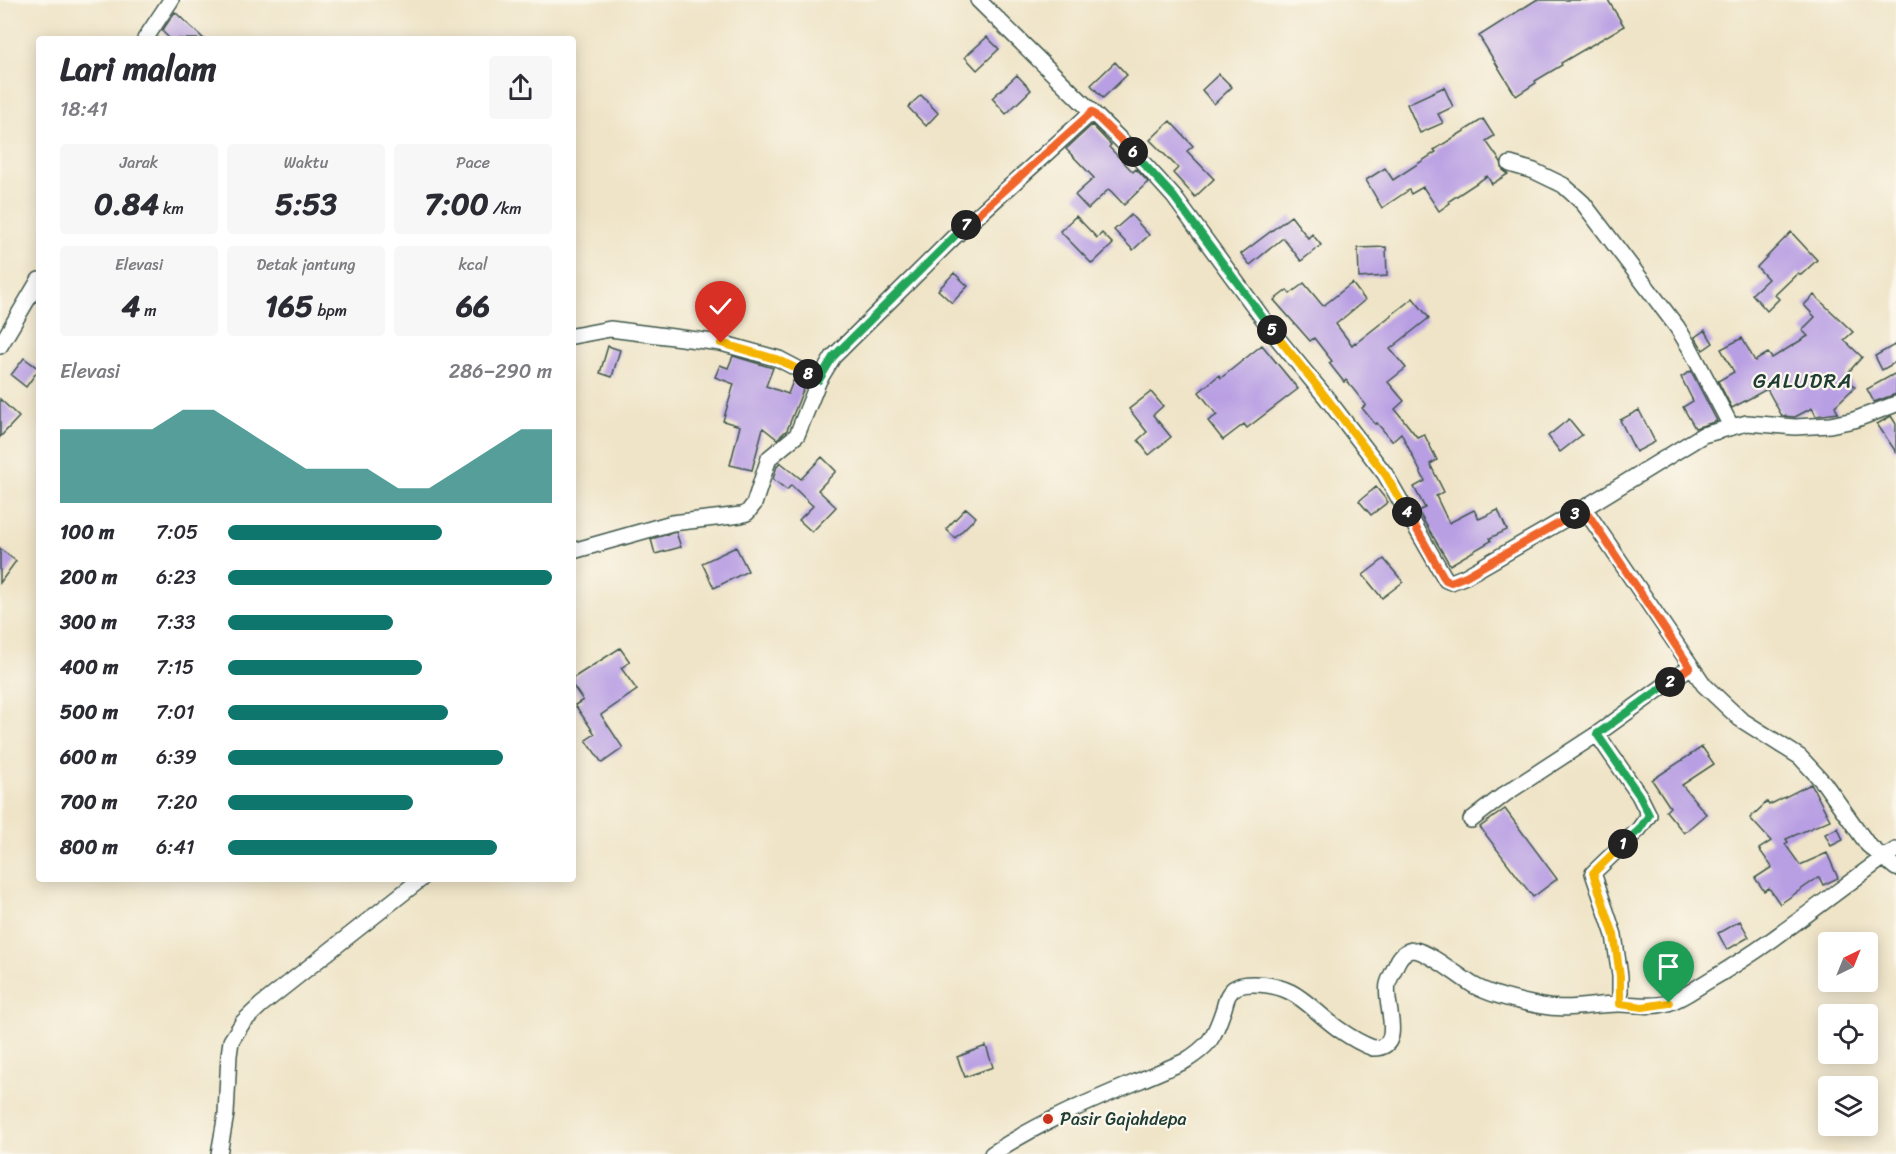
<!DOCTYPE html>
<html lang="id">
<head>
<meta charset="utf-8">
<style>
	:root { --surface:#fff; --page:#f7f7f7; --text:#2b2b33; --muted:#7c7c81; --accent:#0f766e }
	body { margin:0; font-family:Sriracha,sans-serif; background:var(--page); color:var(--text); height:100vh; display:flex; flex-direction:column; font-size:22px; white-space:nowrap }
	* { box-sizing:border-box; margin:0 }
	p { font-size:20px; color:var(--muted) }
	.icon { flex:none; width:33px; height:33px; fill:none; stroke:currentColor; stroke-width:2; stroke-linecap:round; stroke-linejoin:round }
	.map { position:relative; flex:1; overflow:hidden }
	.side { position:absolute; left:36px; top:36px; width:540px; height:846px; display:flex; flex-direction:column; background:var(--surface); border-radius:6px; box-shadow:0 3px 15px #0003 }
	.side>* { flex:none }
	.needle { width:39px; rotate:43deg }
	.controls { position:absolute; left:1818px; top:932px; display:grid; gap:12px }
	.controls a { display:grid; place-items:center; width:60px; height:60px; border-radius:6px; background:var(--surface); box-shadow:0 3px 15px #0003; font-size:30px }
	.pin { position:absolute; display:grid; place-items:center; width:51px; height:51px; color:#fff; margin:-62px -26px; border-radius:50% 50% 50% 0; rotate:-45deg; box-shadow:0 0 6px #0007 }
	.pin .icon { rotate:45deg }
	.km { position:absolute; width:30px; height:30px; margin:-15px; border-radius:50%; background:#222; color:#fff; font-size:16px; line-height:30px; text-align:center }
	.round { display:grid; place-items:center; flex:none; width:63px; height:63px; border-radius:6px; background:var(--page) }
	.head { display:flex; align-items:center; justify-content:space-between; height:102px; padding:0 24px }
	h1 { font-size:33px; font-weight:800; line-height:45px }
	.stats { display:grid; grid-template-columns:repeat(3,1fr); gap:9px; height:102px; padding:6px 24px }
	.stats div { display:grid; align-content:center; border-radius:6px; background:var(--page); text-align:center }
	.stats b { font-size:30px; font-weight:800 }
	.stats small { font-size:16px; font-weight:400 }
	.stats p { font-size:16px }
	.chart { height:168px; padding:12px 24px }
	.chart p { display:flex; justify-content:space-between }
	.chart svg { width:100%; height:108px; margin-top:6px; fill:var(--accent); opacity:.7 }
	ul { padding:0 24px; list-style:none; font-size:20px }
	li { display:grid; grid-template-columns:96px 72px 1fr; align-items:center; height:45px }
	li i { height:15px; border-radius:8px; background:var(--accent) }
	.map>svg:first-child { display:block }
	.building { fill:#b89ee3 }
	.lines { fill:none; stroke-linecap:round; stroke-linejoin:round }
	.minor-casing { stroke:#3e564a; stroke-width:18 }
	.minor { stroke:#fff; stroke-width:15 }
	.split-1-casing { stroke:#fff; stroke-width:12 }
	.split-2-casing { stroke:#fff; stroke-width:12 }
	.split-3-casing { stroke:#fff; stroke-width:12 }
	.split-4-casing { stroke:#fff; stroke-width:12 }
	.split-5-casing { stroke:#fff; stroke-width:12 }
	.split-6-casing { stroke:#fff; stroke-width:12 }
	.split-7-casing { stroke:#fff; stroke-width:12 }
	.split-8-casing { stroke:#fff; stroke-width:12 }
	.split-9-casing { stroke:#fff; stroke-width:12 }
	.split-1 { stroke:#f5b400; stroke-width:8 }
	.split-2 { stroke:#22a559; stroke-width:8 }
	.split-3 { stroke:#f0652b; stroke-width:8 }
	.split-4 { stroke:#f0652b; stroke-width:8 }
	.split-5 { stroke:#f5b400; stroke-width:8 }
	.split-6 { stroke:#22a559; stroke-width:8 }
	.split-7 { stroke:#f0652b; stroke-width:8 }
	.split-8 { stroke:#22a559; stroke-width:8 }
	.split-9 { stroke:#f5b400; stroke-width:8 }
	.poi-dot { fill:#c8321e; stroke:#fbf7ec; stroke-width:2 }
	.labels { text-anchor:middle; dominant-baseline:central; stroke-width:4.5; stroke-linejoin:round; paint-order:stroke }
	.poi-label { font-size:18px; fill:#1f3d34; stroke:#fbf7ec; text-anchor:start }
	.quarter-label { font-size:21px; letter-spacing:1.5px; fill:#1f3d34; stroke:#fbf7ec }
</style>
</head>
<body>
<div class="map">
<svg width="1896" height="1154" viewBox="0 0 1896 1154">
	<rect width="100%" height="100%" fill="#fbf7ec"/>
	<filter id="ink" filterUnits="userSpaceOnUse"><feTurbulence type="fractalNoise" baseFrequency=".0167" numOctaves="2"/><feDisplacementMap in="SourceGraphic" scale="12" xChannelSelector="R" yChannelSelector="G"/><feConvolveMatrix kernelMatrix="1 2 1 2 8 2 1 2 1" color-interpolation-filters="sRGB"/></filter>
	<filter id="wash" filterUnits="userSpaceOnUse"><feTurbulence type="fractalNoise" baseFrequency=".008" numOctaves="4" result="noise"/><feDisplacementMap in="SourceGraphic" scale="24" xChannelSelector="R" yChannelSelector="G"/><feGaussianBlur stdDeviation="1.35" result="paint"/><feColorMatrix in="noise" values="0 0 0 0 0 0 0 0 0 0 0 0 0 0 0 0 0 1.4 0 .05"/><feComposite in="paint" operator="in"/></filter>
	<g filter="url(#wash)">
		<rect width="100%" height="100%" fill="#efe4c7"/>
		<g id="blocks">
			<path class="building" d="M1536,0H1608L1624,26L1561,63L1562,65L1535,81L1536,83L1516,96L1479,36Z
				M175,12L204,39H170L162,31Z
				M987,37L999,49L977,70L965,57Z
				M1115,62L1127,75L1103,98L1091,85Z
				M1219,74L1232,87L1214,104L1202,90Z
				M1017,75L1031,90L1006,114L992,98Z
				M1444,87L1453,107L1438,114L1443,123L1420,133L1407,104Z
				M921,95L938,113L926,126L908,107Z
				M1483,119L1494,136L1486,141L1501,162L1503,170L1508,174L1492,184L1487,176L1449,201L1450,203L1439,211L1423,187L1411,194L1409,190L1382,208L1366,180L1385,168L1393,180L1436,152L1434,150Z
				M1170,121L1193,146L1187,151L1214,179L1195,197L1173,173L1178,168L1150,140Z
				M1092,125L1111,145L1109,147L1133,172L1136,169L1148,182L1124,205L1109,189L1088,209L1075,195L1094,178L1066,149Z
				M1131,215L1149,235L1133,250L1114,230Z
				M1076,216L1097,238L1102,233L1113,244L1092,264L1060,231Z
				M1291,216L1308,238L1312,234L1321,245L1301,261L1283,238L1250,265L1241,254Z
				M1791,232L1817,260L1801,275L1798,273L1775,295L1779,299L1767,311L1752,294L1768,279L1757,267Z
				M1386,247L1387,276L1359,278L1358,248Z
				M954,273L968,286L952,303L938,290Z
				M1304,283L1323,306L1352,283L1365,300L1336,324L1352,345L1355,342L1356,343L1413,298L1429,318L1390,349L1406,368L1388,382L1404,401L1395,409L1417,437L1424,434L1437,460L1430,464L1444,492L1436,496L1449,523L1474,510L1479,519L1498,510L1507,530L1490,538L1491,541L1450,565L1418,511L1425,508L1414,487L1425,481L1401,433L1392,441L1377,423L1375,424L1362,408L1366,405L1346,380L1344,382L1329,363L1332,361L1314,338L1310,341L1274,300L1287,290L1290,294Z
				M1814,295L1853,332L1844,340L1862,357L1845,376L1855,387L1835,406L1838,413L1816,416L1812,408L1795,417L1782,416L1767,389L1732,408L1718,381L1734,372L1721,349L1742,338L1755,361L1768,353L1772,358L1808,336L1802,330L1815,317L1804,305Z
				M1705,330L1713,343L1703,350L1695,337Z
				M1896,344V362L1882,370L1875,356Z
				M1262,345L1298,389L1247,428L1244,424L1223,440L1208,421L1217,415L1199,392L1219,375L1221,378Z
				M608,346L620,350L612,377L600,373Z
				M733,356L773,368L766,386L788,394L793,381L805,385L787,430L777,439L763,428L752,470L730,465L740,426L723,421L734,384L715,377L720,365L728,368Z
				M24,358L39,369L26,387L11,375Z
				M1691,371L1717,421L1695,428L1683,407L1693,401L1681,377Z
				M1896,373V394L1874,402L1867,389Z
				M1151,392L1163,406L1153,415L1171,437L1149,455L1138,440L1147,432L1129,409Z
				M0,399L19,417L0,437Z
				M1639,410L1655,442L1636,452L1620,420Z
				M1891,416L1896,424V452L1877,424Z
				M1569,419L1582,435L1560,452L1548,436Z
				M822,457L836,471L818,490L836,507L812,532L799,520L813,506L791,485L787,490L773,479L777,466L780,462L801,479Z
				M1376,487L1388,502L1371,515L1359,501Z
				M966,508L976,517L955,538L946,529Z
				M676,532L681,547L655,554L651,539Z
				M736,547L748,571L714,588L702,563Z
				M0,549L16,561L0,583Z
				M1384,559L1403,582L1382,598L1363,575Z
				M620,648L630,662L621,668L637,690L601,715L623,748L602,763L586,740L595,734L575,705L583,700L573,686V678Z
				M1702,747L1714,764L1682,785L1706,814L1684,833L1666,811L1670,807L1652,780Z
				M1811,784L1830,820L1786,839L1788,842L1785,844L1800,865L1827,853L1838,878L1823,885L1819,877L1780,904L1769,888L1764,891L1755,878L1772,867L1759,849L1771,841L1750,818L1767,802L1769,805Z
				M1505,809L1557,879L1533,897L1480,827Z
				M1838,828L1843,840L1831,846L1825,834Z
				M1740,921L1749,937L1727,950L1718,933Z
				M986,1046L993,1067L965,1077L957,1057Z"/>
		</g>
	</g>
	<g filter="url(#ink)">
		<use href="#blocks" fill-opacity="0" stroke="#3e564a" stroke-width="1.5"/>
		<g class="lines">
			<g class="minor-casing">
				<path id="minor" d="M978,0L1136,155L1174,197L1278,339L1325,396L1385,474L1446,580L1451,582L1466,576L1584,508L1704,685L1740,719L1800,757L1824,783L1868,845L1896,868
					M145,39L171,0
					M1510,164L1534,171L1563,185L1583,203L1677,327L1690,348L1731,426
					M573,336L610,329L721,343L779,359L819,380
					M0,346L39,280
					M1584,508L1703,435L1747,423L1795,427L1830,425L1854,420L1896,404
					M573,551L672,523L741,515L747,513L754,504L769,458L797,435L819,380L833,357L953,238L1092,112
					M1597,734L1639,795L1649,815L1639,829L1593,873L1614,935L1620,976V1004
					M1471,820L1505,794L1597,734L1690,667
					M219,1154L226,1114L229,1055L231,1041L243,1022L261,1005L421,879
					M992,1154C1051,1114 1120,1090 1185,1061C1209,1046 1214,1038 1223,1011C1225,1006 1226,998 1229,994C1234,985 1244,984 1253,984C1298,984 1308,1008 1340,1030C1350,1037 1362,1044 1373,1048C1407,1048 1383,1003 1388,984C1390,977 1394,970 1397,963C1400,956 1406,950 1414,950C1430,952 1458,976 1473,985C1490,995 1521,1002 1542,1006C1567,1011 1594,1004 1619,1004C1636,1004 1652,1008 1668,1003C1682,999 1696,988 1708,981C1770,945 1825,900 1883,858L1896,850"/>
			</g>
			<use href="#minor" class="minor"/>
		</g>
	</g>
	<g class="lines" filter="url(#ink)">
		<g class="split-1-casing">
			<path id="split-1" d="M1623,844L1593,873L1614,935L1620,976V1004L1643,1007L1669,1003"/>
		</g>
		<g class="split-2-casing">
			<path id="split-2" d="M1623,844L1639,830L1649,815L1639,795L1597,734L1670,682"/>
		</g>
		<g class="split-3-casing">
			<path id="split-3" d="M1575,514L1584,508L1690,667L1670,682"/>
		</g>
		<g class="split-4-casing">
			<path id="split-4" d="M1407,512L1443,576L1446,580L1451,582L1466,576L1575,514"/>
		</g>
		<g class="split-5-casing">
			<path id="split-5" d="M1272,330L1325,396L1385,474L1407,512"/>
		</g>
		<g class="split-6-casing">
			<path id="split-6" d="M1133,152L1174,197L1272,330"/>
		</g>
		<g class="split-7-casing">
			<path id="split-7" d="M966,225L1092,112L1133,152"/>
		</g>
		<g class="split-8-casing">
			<path id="split-8" d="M808,374L819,380L833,357L966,225"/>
		</g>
		<g class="split-9-casing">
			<path id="split-9" d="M721,343L779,360L808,374"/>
		</g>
		<use href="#split-1" class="split-1"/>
		<use href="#split-2" class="split-2"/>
		<use href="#split-3" class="split-3"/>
		<use href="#split-4" class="split-4"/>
		<use href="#split-5" class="split-5"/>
		<use href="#split-6" class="split-6"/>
		<use href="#split-7" class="split-7"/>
		<use href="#split-8" class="split-8"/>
		<use href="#split-9" class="split-9"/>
	</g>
	<circle class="poi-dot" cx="1048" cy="1119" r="6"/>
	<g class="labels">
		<g class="poi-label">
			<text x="1060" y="1119">Pasir Gajahdepa</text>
		</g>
		<g class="quarter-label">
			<text x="1803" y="381">GALUDRA</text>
		</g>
	</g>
</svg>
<div class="controls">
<a><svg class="needle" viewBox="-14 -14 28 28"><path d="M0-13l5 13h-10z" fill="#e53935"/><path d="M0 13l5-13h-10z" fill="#7c7c81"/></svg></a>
<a><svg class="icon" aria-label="locate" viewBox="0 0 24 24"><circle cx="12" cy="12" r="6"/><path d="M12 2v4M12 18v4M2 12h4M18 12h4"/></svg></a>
<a><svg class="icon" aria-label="layers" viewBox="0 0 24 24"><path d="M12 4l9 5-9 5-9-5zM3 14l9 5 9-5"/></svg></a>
</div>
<div class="pin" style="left:1669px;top:1003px;background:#1e9e55"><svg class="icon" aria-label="arrive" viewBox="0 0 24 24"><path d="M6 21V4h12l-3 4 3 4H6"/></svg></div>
<div class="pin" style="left:721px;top:343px;background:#d93025"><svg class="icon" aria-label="check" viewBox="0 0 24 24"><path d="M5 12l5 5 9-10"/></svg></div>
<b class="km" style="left:1623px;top:844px">1</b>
<b class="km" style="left:1670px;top:682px">2</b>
<b class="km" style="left:1575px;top:514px">3</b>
<b class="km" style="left:1407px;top:512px">4</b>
<b class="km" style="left:1272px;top:330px">5</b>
<b class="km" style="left:1133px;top:152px">6</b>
<b class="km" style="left:966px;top:225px">7</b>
<b class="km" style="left:808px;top:374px">8</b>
<section class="side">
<div class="head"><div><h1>Lari malam</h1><p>18:41</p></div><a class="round"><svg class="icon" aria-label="share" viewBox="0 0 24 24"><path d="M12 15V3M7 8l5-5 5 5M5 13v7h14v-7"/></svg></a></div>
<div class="stats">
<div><p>Jarak</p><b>0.84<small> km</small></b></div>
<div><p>Waktu</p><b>5:53</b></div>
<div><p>Pace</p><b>7:00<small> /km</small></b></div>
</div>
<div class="stats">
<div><p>Elevasi</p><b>4<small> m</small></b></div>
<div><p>Detak jantung</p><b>165<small> bpm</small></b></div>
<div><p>kcal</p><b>66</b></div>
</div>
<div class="chart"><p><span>Elevasi</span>286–290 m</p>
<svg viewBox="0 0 160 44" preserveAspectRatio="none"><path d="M0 44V14L10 14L20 14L30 14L40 6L50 6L60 14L70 22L80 30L90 30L100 30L110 38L120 38L130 30L140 22L150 14L160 14V44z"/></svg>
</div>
<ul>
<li><b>100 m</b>7:05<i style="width:66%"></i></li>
<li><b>200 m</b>6:23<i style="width:100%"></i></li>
<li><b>300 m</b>7:33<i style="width:51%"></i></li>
<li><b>400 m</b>7:15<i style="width:60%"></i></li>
<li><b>500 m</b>7:01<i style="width:68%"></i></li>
<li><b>600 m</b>6:39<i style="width:85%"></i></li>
<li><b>700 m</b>7:20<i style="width:57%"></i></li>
<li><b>800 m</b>6:41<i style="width:83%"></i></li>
</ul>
</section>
</div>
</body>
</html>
